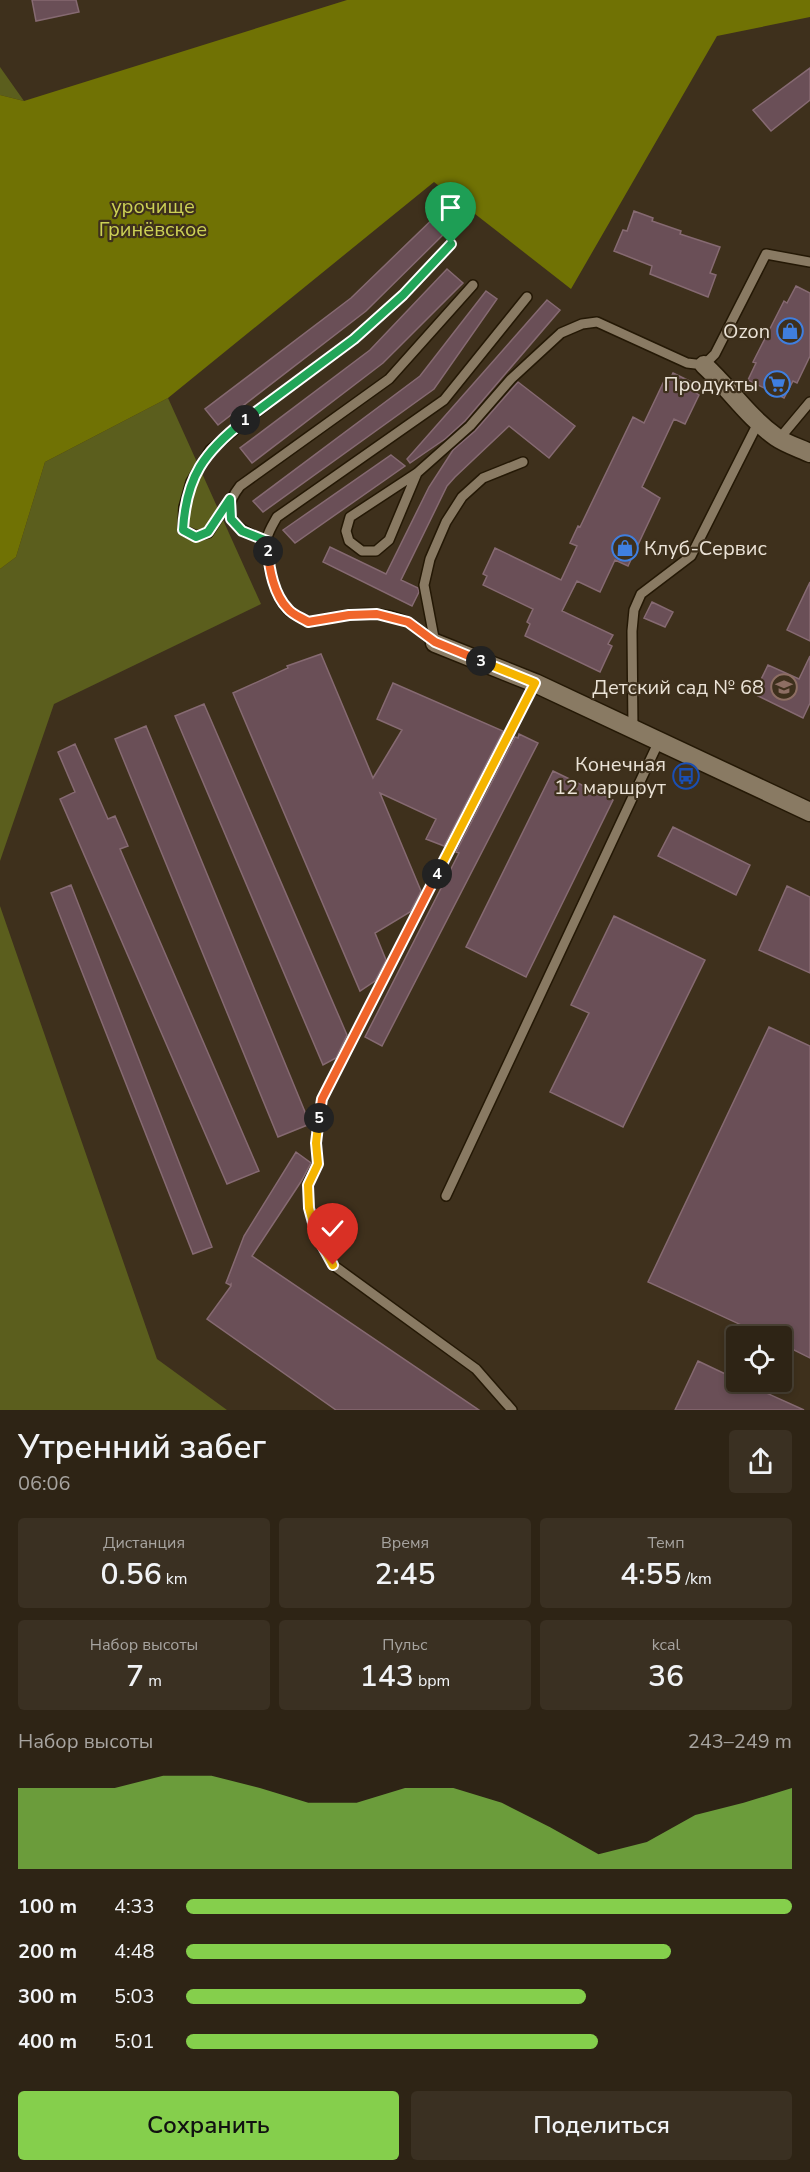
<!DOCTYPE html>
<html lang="ru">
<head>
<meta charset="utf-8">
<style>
	:root { --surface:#2e2415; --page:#3a3022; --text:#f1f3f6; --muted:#a7a4a0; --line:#494134; --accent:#85cf4c }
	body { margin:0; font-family:"Nunito Sans",sans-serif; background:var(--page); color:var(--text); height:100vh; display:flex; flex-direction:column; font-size:22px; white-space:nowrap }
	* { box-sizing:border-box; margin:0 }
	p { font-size:20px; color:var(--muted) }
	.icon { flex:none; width:33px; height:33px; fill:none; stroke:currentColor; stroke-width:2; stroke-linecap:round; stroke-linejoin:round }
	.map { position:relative; height:1410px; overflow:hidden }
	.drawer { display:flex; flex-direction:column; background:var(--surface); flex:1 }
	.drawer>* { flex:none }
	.buttons { position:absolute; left:726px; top:1326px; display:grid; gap:12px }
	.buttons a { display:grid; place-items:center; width:66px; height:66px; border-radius:6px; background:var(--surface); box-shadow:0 3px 9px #0003,0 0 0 2px var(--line); font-size:30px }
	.pin { position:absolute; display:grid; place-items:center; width:51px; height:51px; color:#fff; margin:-62px -26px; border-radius:50% 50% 50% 0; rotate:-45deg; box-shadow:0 0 6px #0007 }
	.pin .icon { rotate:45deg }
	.km { position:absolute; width:30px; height:30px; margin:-15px; border-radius:50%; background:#222; color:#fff; font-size:16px; line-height:30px; text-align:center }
	.round { display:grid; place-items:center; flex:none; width:63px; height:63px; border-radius:6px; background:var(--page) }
	.headline { display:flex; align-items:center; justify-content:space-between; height:102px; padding:0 18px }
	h1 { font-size:33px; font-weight:600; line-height:45px }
	.figures { display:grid; grid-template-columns:repeat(3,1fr); gap:9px; height:102px; padding:6px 18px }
	.figures div { display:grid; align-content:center; border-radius:6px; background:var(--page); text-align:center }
	.figures b { font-size:30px; font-weight:600 }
	.figures small { font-size:16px; font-weight:400 }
	.figures p { font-size:16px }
	.chart { height:168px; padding:12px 18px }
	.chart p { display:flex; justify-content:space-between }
	.chart svg { width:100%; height:108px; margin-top:6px; fill:var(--accent); opacity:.7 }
	.action { display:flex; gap:12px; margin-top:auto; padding:12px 18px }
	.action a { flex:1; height:69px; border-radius:6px; background:var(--accent); color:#111; font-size:24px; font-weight:600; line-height:69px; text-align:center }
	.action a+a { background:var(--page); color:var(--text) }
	ul { padding:0 18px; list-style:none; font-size:20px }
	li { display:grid; grid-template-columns:96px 72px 1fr; align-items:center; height:45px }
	li i { height:15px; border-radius:8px; background:var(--accent) }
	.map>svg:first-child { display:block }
	.green { fill:#5b5e1d }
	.forest { fill:#707204 }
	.building { fill:#6a4f57; stroke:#866a72; stroke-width:1.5 }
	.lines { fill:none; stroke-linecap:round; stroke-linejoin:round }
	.service-casing { stroke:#241805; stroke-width:12 }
	.minor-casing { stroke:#241805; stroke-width:21 }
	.service { stroke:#897a63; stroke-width:9 }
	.minor { stroke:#897a63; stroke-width:18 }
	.split-1-casing { stroke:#fff; stroke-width:12 }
	.split-2-casing { stroke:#fff; stroke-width:12 }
	.split-3-casing { stroke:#fff; stroke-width:12 }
	.split-4-casing { stroke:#fff; stroke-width:12 }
	.split-5-casing { stroke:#fff; stroke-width:12 }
	.split-6-casing { stroke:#fff; stroke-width:12 }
	.split-1 { stroke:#22a559; stroke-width:8 }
	.split-2 { stroke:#22a559; stroke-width:8 }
	.split-3 { stroke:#f0652b; stroke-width:8 }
	.split-4 { stroke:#f5b400; stroke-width:8 }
	.split-5 { stroke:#f0652b; stroke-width:8 }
	.split-6 { stroke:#f5b400; stroke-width:8 }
	.labels { text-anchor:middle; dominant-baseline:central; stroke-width:4.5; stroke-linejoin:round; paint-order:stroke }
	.park-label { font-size:20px; fill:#ccd155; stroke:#3e301c }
	.poi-label { font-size:20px; fill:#ebe3d7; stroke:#3e301c; text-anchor:end }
</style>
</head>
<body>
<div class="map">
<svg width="810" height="1410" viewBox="0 0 810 1410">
	<rect width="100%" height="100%" fill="#3e301c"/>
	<path class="green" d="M0,67L24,101L0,95Z
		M168,398L261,604L54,704L0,861V569L16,557L45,462Z
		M0,906L157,1359L227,1410H0Z"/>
	<path class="forest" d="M347,0H810V17L717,36L571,289L434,182L168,398L45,462L16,557L0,569V95L24,101Z"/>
	<path class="building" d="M32,0H76L79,12L36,21Z
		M810,68V100L771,131L753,110Z
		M443,209L457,221L366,311L218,425L205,409L351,298Z
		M634,211L653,218L652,221L681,231L680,234L720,247L710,273L716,275L708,297L650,274L652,266L614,251L623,230L627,231Z
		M447,269L463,283L383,363L252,463L240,448L370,350Z
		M796,286L810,293V356L797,383L793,381L784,398L748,380L756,363L753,362L784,301L787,303Z
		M486,291L497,299L434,389L263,512L253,501L420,376Z
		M547,300L560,310L465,421L445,439L410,463L407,459Z
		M673,373L700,386L696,393L699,395L685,424L674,419L642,487L660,498L628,566L615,560L600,592L577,581L562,611L613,635L608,644L612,646L600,672L525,636L530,624L527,622L533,609L483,585L487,576L483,574L495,548L561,580L577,546L570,543L578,526L580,527L633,417L644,423L665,379L669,381Z
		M518,382L575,426L549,458L509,426L455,477L447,486L401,580L418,588L419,592L412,606L323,562L330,547L386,574L429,487L453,450L475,431Z
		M391,455L405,466L295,543L283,530Z
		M810,582V641L787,630Z
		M652,602L673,612L665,627L644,618Z
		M321,654L373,778L402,730L377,719L393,683L503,731L444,846L426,839L436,819L380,793L421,891L410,912L375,933L386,960L375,981L360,991L233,693L288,668L287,666Z
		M810,656V703L803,718L754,694L768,665L799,679Z
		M204,704L347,1035L336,1058L323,1065L175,716Z
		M146,726L310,1124L278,1137L115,739Z
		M519,734L538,743L382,1046L365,1037L459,853L456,852L515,737L518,738Z
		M75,744L108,819L115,816L128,846L120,849L259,1171L227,1184L60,799L75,792L58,752Z
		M553,771L613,800L526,977L466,947Z
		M673,827L750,865L736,895L658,856Z
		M71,885L212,1247L193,1254L51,893Z
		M787,886L810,897V973L759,950Z
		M614,916L705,960L623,1127L550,1092L589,1013L571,1005Z
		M769,1027L810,1046V1358L782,1344V1336H765L648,1282Z
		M296,1152L311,1163L302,1180L252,1256L479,1410H336L207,1319L231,1286V1284L230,1285L226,1283L244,1236Z
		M698,1361L736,1379V1382H742L804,1410H675Z"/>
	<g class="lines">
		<g class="service-casing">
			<path id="service" d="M779,439L810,402
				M417,473L389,540L376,551H362L349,541L346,531L350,517L417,473L470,426L511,379L561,333L582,324L597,322L687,363L704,365L715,354L766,254L810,262
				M230,499L208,533L196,536L183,530L184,507L191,482L210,450L272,400L354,339L403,295L451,244
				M267,541C238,530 215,518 240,486L389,379L473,285
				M435,643C426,636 418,628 409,623C378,606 341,616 308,622C302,618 293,615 288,610C275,597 264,556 267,538C269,530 273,524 277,517L444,400L527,297
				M435,643L424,585L430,559L446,522L462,497L483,478L523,462
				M633,729L632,631L634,610L641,594L691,556L758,423
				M446,1196L659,741
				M512,1410L476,1369L333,1265L316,1234L309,1208L308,1184L318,1164L316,1143L322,1099L535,683"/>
		</g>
		<g class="minor-casing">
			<path id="minor" d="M704,365C729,388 748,417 776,437C786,444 799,448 810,453
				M435,643L535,683L810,812"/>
		</g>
		<use href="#service" class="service"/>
		<use href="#minor" class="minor"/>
	</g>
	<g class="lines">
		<g class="split-1-casing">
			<path id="split-1" d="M245,420L354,339L403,295L451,244"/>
		</g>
		<g class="split-2-casing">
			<path id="split-2" d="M245,420C204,452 186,477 183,530L196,537L208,532L230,499L231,519L242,531L267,541L268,551"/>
		</g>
		<g class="split-3-casing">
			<path id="split-3" d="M268,551C269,569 274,595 288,609C293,615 302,618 308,622L349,615L377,614L408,622L435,642L481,661"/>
		</g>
		<g class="split-4-casing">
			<path id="split-4" d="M437,874L535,683L481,661"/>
		</g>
		<g class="split-5-casing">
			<path id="split-5" d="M319,1118L322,1099L437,874"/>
		</g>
		<g class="split-6-casing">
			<path id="split-6" d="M319,1118L316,1143L318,1164L308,1185L309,1208L316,1234L333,1265"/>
		</g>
		<use href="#split-1" class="split-1"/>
		<use href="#split-2" class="split-2"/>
		<use href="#split-3" class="split-3"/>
		<use href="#split-4" class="split-4"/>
		<use href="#split-5" class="split-5"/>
		<use href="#split-6" class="split-6"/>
	</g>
	<defs>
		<g id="shop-ring" transform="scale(1.35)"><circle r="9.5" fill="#3e301c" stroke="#3f7fe0" stroke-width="1.5"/><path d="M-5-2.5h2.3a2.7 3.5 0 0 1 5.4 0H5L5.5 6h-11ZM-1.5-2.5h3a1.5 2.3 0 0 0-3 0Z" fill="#3f7fe0"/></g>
		<g id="supermarket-ring" transform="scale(1.35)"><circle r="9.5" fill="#3e301c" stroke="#3f7fe0" stroke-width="1.5"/><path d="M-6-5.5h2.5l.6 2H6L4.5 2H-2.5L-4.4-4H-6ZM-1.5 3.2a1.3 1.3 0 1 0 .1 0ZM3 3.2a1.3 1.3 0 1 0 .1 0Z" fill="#3f7fe0"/></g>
		<g id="school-ring" transform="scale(1.35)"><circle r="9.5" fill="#3e301c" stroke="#8d6e63" stroke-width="1.5"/><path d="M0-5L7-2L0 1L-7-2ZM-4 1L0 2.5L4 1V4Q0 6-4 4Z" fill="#8d6e63"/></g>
		<g id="bus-ring" transform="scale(1.35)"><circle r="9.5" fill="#3e301c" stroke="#1a4fb4" stroke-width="1.5"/><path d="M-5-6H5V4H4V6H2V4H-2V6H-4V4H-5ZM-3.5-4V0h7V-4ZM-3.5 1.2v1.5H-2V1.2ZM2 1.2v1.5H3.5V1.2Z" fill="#1a4fb4"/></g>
	</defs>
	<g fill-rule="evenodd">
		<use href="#shop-ring" x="790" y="331"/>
		<use href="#supermarket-ring" x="777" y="384"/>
		<use href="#shop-ring" x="625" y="548"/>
		<use href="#school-ring" x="784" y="687"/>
		<use href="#bus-ring" x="686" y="776"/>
	</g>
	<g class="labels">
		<g class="park-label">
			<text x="153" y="206">урочище<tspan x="153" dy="23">Гринёвское</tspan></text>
		</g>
		<g class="poi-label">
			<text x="770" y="331">Ozon</text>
			<text x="758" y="384">Продукты</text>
			<text x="644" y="548" text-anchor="start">Клуб-Сервис</text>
			<text x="764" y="687">Детский сад № 68</text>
			<text x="666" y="764">Конечная<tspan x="666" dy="23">12 маршрут</tspan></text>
		</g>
	</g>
</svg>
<div class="buttons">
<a><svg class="icon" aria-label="locate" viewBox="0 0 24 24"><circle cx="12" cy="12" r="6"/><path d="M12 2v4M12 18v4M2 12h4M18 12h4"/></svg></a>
</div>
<div class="pin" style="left:451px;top:244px;background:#1e9e55"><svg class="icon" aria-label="arrive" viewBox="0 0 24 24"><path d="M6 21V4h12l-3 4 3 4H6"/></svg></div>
<div class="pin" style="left:333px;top:1265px;background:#d93025"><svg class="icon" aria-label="check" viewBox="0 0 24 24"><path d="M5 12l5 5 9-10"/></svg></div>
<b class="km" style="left:245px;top:420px">1</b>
<b class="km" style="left:268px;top:551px">2</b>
<b class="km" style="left:481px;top:661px">3</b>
<b class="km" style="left:437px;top:874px">4</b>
<b class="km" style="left:319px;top:1118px">5</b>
</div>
<section class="drawer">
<div class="headline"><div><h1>Утренний забег</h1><p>06:06</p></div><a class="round"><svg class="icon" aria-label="share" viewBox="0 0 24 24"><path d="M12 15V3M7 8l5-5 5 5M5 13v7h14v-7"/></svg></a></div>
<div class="figures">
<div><p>Дистанция</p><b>0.56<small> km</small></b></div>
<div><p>Время</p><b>2:45</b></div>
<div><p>Темп</p><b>4:55<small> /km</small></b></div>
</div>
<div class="figures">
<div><p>Набор высоты</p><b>7<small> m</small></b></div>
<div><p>Пульс</p><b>143<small> bpm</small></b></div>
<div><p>kcal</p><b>36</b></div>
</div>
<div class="chart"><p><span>Набор высоты</span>243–249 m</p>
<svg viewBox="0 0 160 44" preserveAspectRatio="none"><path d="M0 44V11L10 11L20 11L30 6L40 6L50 11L60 17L70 17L80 11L90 11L100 17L110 27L120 38L130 33L140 22L150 17L160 11V44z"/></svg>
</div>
<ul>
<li><b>100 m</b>4:33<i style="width:100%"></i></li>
<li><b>200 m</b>4:48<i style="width:80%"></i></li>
<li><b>300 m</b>5:03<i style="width:66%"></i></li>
<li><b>400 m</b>5:01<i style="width:68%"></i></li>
</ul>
<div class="action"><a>Сохранить</a><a>Поделиться</a></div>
</section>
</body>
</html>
